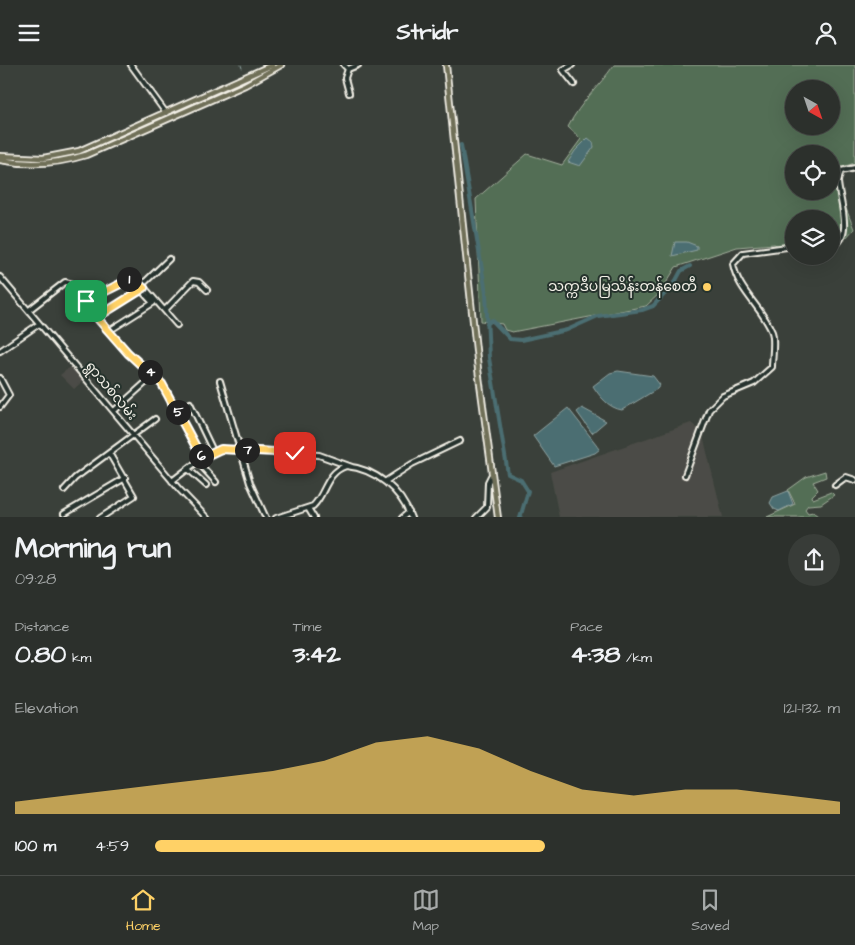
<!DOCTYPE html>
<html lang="en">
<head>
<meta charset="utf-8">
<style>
	:root { --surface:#2c302c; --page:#383c38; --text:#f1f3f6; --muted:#a6a9a9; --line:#484b48; --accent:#ffd166 }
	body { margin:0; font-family:"Architects Daughter","Noto Sans Myanmar",sans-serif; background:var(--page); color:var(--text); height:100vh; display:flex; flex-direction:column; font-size:19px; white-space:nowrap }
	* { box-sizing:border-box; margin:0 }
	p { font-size:16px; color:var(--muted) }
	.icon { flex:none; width:28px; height:28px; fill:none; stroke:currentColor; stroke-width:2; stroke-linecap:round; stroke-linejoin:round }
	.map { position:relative; height:452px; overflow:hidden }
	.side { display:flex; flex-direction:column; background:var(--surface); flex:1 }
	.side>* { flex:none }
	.needle { width:32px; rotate:140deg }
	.tools { position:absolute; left:785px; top:15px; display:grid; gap:10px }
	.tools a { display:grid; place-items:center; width:55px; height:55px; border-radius:50%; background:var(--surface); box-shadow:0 5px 20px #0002,0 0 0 1px var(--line); font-size:25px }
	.pin { position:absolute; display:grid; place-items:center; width:42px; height:42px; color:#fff; margin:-21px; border-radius:10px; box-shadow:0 2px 8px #0006 }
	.km { position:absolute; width:25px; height:25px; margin:-12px; border-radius:50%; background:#222; color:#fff; font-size:14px; line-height:25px; text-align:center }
	.round { display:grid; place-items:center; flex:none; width:52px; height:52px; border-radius:26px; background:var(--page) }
	.head { display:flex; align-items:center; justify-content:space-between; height:85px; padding:0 15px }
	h1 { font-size:28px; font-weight:700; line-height:38px }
	.stats { display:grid; grid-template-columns:repeat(3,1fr); gap:8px; height:85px; padding:5px 15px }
	.stats div { display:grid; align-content:center }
	.stats b { font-size:25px; font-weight:700 }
	.stats small { font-size:14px; font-weight:400 }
	.stats p { font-size:14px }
	.chart { height:140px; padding:10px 15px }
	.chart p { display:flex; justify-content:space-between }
	.chart svg { width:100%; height:90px; margin-top:5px; fill:var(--accent); opacity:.7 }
	ul { padding:0 15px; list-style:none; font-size:16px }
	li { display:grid; grid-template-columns:80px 60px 1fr; align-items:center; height:38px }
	li i { height:12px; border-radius:6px; background:var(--accent) }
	header { display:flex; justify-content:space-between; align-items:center; height:65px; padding:0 15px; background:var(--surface); font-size:22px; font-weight:700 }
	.menu { display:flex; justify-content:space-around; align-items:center; height:70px; border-top:1px solid var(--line); background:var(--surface); font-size:14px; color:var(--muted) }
	.menu a { display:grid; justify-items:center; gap:2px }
	.menu .selected { color:var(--accent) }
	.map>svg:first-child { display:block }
	.built { fill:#4b4c46 }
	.green { fill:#536e55; stroke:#a4b09e; fill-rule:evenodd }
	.water { fill:#4c6e72; stroke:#8fa2a1 }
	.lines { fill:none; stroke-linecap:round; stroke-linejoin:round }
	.stream { stroke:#8fa2a1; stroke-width:1 }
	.canal { stroke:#4c6e72; stroke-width:4 }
	.minor-casing { stroke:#f4f1e8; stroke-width:8 }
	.major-casing { stroke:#f4f1e8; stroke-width:8 }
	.minor { stroke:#26332d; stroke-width:4 }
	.major { stroke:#706f59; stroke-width:4.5 }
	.route-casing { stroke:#fff; stroke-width:10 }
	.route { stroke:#ffd166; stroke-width:6 }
	.poi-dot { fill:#ffd166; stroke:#26332d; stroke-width:2 }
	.labels { text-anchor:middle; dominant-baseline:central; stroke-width:4; stroke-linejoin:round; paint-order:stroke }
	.poi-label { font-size:14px; fill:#f4f1e8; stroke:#26332d; text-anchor:end }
	.street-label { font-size:14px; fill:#f4f1e8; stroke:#26332d }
</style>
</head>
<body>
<header><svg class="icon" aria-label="menu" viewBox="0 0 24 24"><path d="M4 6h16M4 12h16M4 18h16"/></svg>Stridr<svg class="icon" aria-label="person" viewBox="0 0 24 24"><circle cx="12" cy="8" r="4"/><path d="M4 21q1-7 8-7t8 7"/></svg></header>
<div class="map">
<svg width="855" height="453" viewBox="0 0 855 453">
	<rect width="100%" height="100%" fill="#3a403a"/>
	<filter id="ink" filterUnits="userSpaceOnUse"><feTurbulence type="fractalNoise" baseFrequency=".02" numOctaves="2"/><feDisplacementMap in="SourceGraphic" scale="10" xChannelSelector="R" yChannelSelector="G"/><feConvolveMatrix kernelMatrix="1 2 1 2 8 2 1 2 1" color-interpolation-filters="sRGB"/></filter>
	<g filter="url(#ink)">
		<path class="built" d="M73,300L85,314L74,324L60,310Z
			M691,358L702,367L723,452H559L550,407Z"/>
		<path class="green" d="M614,0H855V98L839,103L835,115L854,164L836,184H831V154H794V186L774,179L737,182L676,202L660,228L646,241L512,267L505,265L502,259L481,256L476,134L527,89L562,100L581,74L568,62C581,36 598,23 614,0ZM794,24H831V61H794ZM794,89H831V126H794Z
			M825,406L826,412L813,417L818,425L812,431L813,434L831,427L834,430L821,439L808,440L805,444L808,448L813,447L819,452H767L795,439L788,425L806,412Z"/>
		<path class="water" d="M588,73L593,77L594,82L580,101L568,97L575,86Z
			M675,177H687L697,181V185L672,191Z
			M618,306L653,311L660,320L657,324L622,345C609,343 600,332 593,321L610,308Z
			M568,343L600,384L595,388L554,401L533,371Z
			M582,343L606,356L592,368L577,347Z
			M788,426L793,439L779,446L774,444L770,438L773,432Z"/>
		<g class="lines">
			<path class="stream" d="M241,0L242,3"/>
			<path class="canal" d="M461,80L486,228L489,293L508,409L521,415L528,426L520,453
				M487,259L492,255L510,274L521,275L567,265L598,251L642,245L653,241L674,219L681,206L690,201"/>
			<g class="minor-casing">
				<path id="minor" d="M131,0L166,48
					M344,0L348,4L358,0
					M572,0L563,5L574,19
					M348,4L345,13L349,28
					M831,181C855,175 839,135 838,117C838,114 840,109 841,106L855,103
					M0,212L179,424L207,453
					M144,222L177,260
					M145,223L101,250L99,255L128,288L162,319L202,393
					M29,245L65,217L73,219L86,236L132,213L142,220L169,194
					M165,245L193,216L199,217L207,225
					M109,266L153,238L141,225
					M0,286L39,259
					M0,313L9,330L0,342
					M220,316L250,418L266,453
					M190,338L213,386
					M114,346L153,311
					M197,396L216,417
					M188,404L206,420
					M685,410L709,345L723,331L754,318L772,302C772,292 775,276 772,267C762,242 738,226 733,199L743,188L794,181
					M172,416L202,393L221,384L319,390L352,402
					M386,416L412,399L460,376
					M835,420L846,412L855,415
					M64,425L75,413L155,354
					M308,443L314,453
					M64,449L125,413
					M100,453L134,431L109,388
					M276,453L313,441C326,429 325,408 346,401C376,404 401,425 411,453
					M402,453L409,447
					M476,453L487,442L488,417L491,411"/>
			</g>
			<g class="major-casing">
				<path id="major" d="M446,0L478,304L498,453
					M0,91L43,93L79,86L272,0
					M0,95C30,101 57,99 86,90L245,20L281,0"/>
			</g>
			<use href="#minor" class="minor"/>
			<use href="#major" class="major"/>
		</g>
	</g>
	<g class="lines" filter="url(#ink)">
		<g class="route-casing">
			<path id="route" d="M86,236L132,213L144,223L101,250L99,255L128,288L162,319L202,393L221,384L295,388"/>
		</g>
		<use href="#route" class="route"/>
	</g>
	<circle class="poi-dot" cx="707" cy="222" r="5"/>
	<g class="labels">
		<g class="poi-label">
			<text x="697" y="222">သက္ကဒီပမြသိန်းတန်စေတီ</text>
		</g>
		<g class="street-label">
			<text transform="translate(111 326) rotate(50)">ရွာသစ်လမ်း</text>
		</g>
	</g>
</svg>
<div class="tools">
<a><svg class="needle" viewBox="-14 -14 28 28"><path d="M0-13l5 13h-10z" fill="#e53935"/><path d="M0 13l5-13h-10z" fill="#a6a9a9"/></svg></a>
<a><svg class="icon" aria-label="locate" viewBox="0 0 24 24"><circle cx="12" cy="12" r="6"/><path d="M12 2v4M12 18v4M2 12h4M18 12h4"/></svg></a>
<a><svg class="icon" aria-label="layers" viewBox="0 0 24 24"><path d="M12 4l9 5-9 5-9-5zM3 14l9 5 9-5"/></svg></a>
</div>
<div class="pin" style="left:86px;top:236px;background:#1e9e55"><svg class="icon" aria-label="arrive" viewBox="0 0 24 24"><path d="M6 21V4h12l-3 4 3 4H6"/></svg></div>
<div class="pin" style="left:295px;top:388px;background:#d93025"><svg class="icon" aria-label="check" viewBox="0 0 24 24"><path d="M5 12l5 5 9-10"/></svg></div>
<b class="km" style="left:129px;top:214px">1</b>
<b class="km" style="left:150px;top:307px">4</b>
<b class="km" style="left:178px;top:347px">5</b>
<b class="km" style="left:201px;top:391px">6</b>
<b class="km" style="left:247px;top:385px">7</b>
</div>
<section class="side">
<div class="head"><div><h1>Morning run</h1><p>09:28</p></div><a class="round"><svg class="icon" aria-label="share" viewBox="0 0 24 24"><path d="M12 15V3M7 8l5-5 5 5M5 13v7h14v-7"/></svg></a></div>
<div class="stats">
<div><p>Distance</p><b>0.80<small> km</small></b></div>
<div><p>Time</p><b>3:42</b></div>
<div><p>Pace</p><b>4:38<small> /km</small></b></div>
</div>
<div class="chart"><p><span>Elevation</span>121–132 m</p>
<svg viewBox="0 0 160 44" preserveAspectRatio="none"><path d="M0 44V38L10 35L20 32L30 29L40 26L50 23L60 18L70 9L80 6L90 12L100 23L110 32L120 35L130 32L140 32L150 35L160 38V44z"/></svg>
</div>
<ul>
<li><b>100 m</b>4:59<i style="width:57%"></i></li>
</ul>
</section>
<nav class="menu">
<a class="selected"><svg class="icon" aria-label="home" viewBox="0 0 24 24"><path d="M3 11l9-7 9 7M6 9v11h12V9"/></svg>Home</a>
<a><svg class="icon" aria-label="map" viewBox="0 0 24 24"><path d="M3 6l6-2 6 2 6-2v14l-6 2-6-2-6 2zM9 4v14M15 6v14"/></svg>Map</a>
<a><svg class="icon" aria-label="saved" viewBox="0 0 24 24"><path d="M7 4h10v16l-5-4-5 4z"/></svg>Saved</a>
</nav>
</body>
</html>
